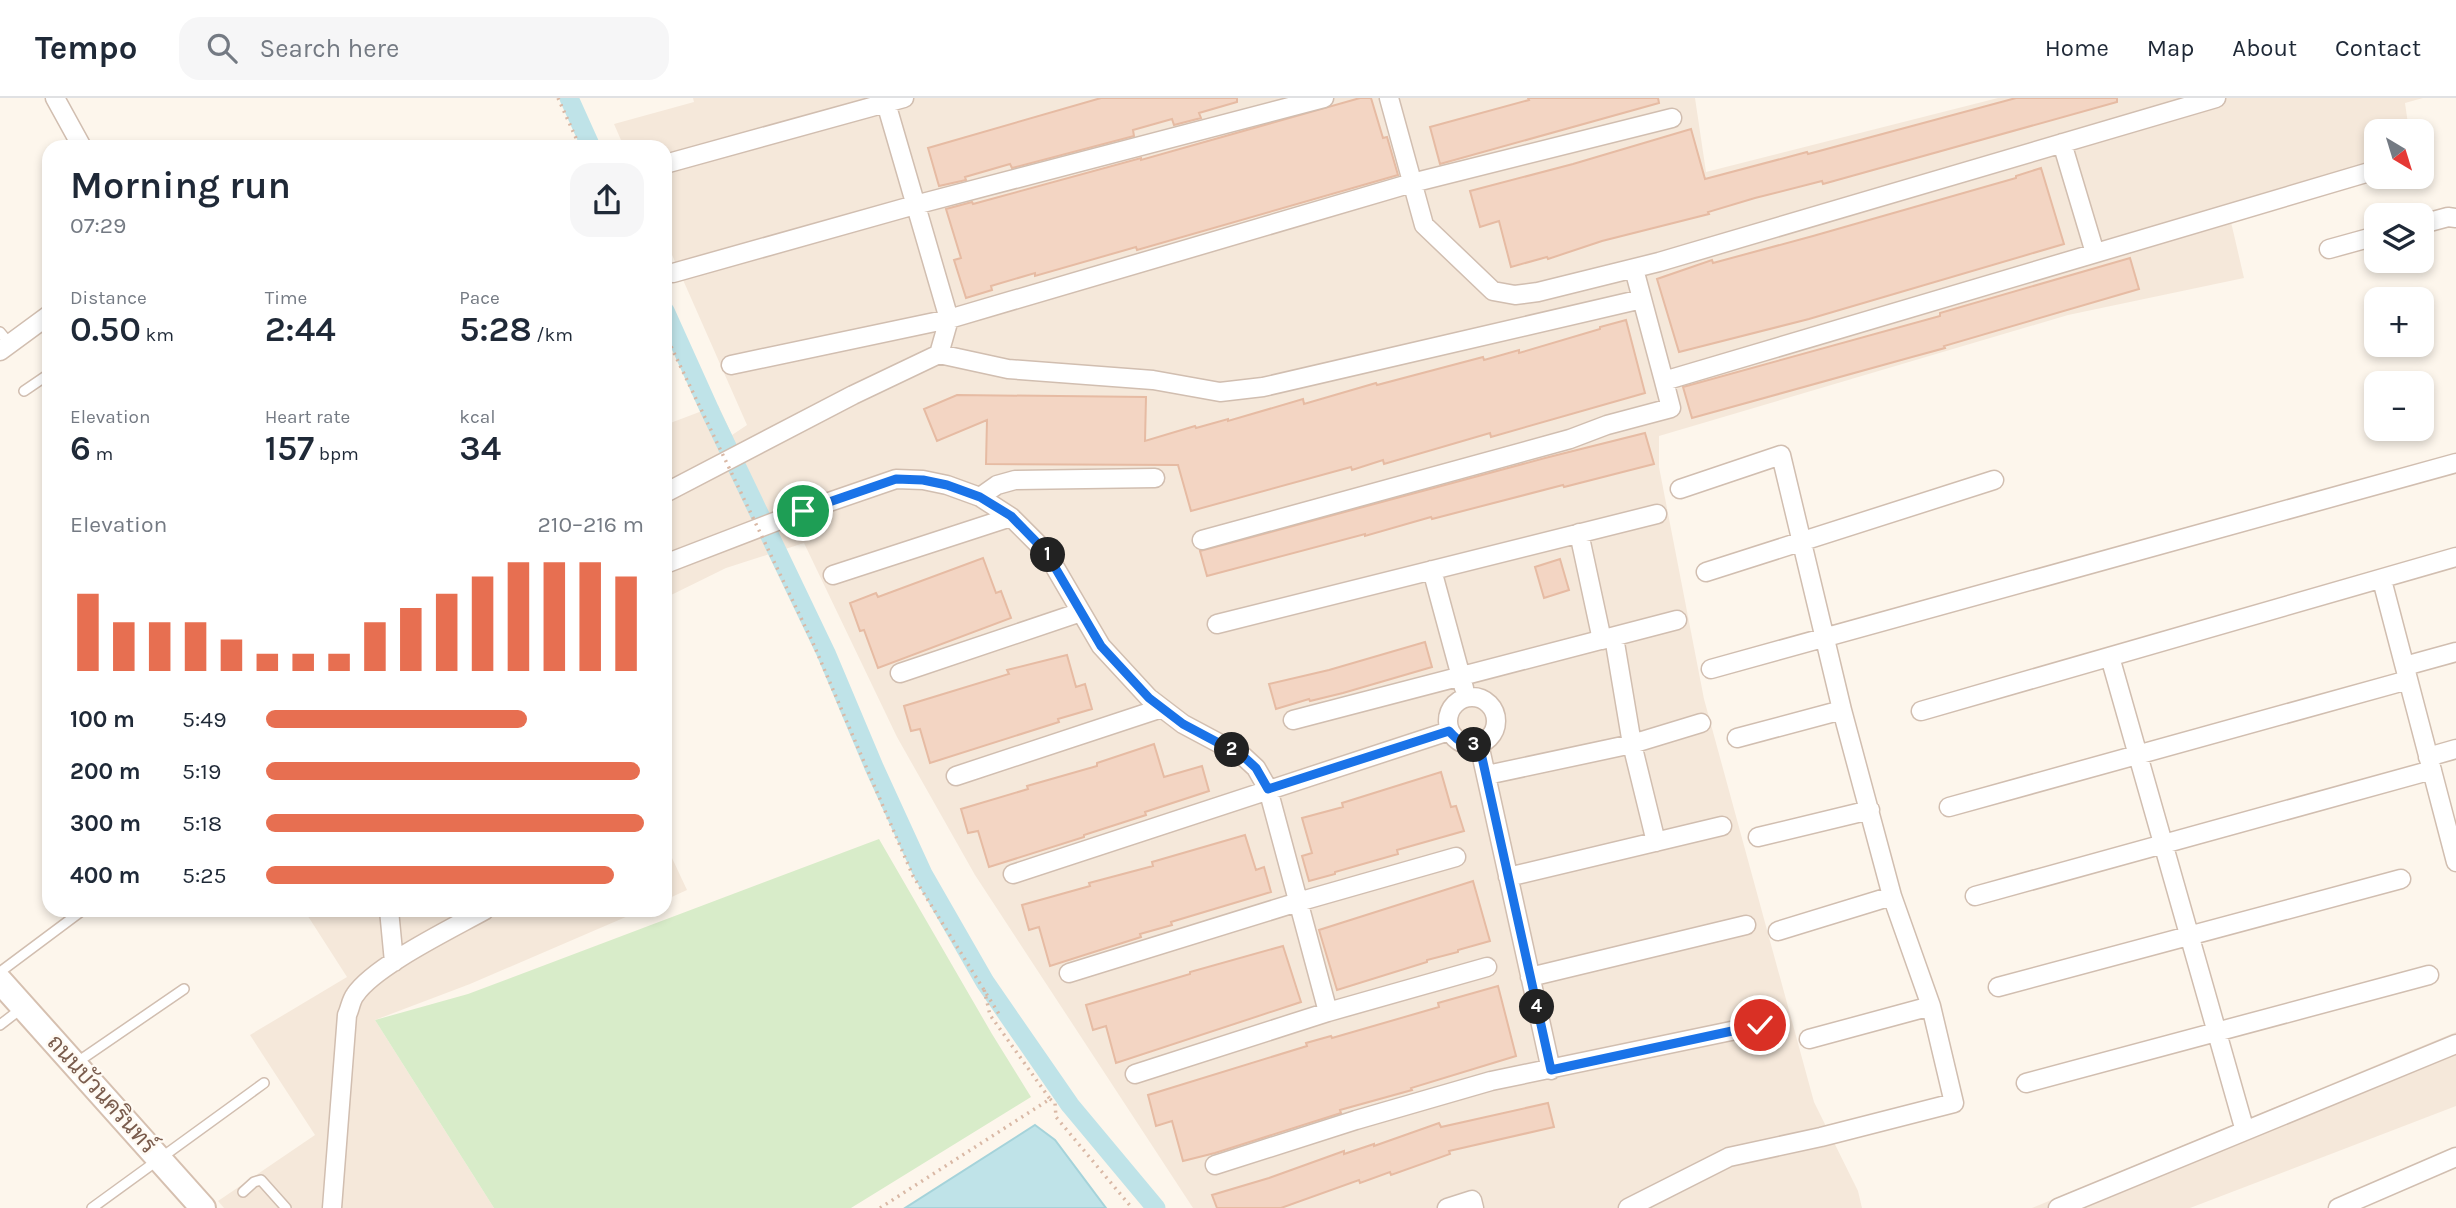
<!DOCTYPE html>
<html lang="en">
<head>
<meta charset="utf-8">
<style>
	:root { --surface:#fff; --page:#f6f6f7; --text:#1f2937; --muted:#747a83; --line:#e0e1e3; --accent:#e76f51 }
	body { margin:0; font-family:Karla,Sarabun,sans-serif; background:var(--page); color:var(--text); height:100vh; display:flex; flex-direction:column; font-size:26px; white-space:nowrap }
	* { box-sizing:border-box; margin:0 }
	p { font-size:23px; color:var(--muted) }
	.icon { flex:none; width:38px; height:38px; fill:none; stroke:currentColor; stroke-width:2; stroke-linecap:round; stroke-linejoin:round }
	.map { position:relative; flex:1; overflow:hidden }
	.details { position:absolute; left:42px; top:42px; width:630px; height:777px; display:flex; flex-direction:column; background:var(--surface); border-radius:21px; box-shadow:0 4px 10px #0003 }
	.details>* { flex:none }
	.needle { width:46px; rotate:142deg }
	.tools { position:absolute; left:2364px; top:21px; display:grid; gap:14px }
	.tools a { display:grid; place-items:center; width:70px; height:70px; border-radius:14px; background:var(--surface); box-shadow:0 4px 10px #0003; font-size:35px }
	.pin { position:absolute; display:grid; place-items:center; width:60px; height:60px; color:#fff; margin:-30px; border:4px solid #fff; border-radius:50%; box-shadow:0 2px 7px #0007 }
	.km { position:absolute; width:35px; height:35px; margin:-18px; border-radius:50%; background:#222; color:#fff; font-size:19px; line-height:35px; text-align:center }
	.round { display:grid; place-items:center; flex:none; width:74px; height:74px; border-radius:21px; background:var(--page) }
	.summary { display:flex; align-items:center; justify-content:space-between; height:119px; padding:0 28px }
	h1 { font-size:38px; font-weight:600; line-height:52px }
	.figures { display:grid; grid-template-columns:repeat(3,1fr); gap:10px; height:119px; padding:7px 28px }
	.figures div { display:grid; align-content:center }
	.figures b { font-size:35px; font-weight:600 }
	.figures small { font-size:19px; font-weight:400 }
	.figures p { font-size:19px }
	.chart { height:196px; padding:14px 28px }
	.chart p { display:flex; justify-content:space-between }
	.chart svg { width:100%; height:126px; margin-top:7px; stroke:var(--accent); stroke-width:6 }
	ul { padding:0 28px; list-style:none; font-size:23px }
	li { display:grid; grid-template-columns:112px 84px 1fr; align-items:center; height:52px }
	li i { height:18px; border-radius:9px; background:var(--accent) }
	header { display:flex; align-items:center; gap:42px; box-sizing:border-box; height:98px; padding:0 35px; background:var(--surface); border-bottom:2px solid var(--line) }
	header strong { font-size:33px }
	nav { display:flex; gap:38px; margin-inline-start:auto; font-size:24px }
	.search { width:490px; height:63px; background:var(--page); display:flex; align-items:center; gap:18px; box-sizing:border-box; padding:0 24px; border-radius:21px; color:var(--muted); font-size:26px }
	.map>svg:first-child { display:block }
	.residential { fill:#f5e8da }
	.green { fill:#d8ecc9 }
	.water { fill:#bfe3e8; stroke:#a5d3da; stroke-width:2 }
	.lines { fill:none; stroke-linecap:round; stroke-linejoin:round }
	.canal { stroke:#bfe3e8; stroke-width:19 }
	.building { fill:#f3d5c3; stroke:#e6bba3; stroke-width:2 }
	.lane-casing { stroke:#d1beb0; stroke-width:12 }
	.street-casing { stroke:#d1beb0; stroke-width:21 }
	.secondary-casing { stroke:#d6c0b0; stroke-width:28 }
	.path { stroke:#d9b8a5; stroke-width:3.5; stroke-dasharray:2 5; stroke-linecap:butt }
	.lane { stroke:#fff; stroke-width:9 }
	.street { stroke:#fff; stroke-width:18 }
	.secondary { stroke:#fff; stroke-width:24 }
	.path-bridge { stroke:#d9b8a5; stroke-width:3.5; stroke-dasharray:2 5; stroke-linecap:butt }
	.route-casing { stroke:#fff; stroke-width:14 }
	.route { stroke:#1a73e8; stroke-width:9 }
	.labels { text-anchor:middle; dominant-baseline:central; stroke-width:5; stroke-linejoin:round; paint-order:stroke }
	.street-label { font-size:23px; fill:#7a5c4d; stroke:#fffaf3 }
</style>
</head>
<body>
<header>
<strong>Tempo</strong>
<div class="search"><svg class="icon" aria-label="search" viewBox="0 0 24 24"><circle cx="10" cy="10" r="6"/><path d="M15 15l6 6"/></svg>Search here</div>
<nav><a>Home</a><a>Map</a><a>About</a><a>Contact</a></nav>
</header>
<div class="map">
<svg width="2456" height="1110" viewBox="0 0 2456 1110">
	<rect width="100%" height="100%" fill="#fdf6ec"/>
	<path class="residential" d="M693,0H1695L1706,74L1998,0H2423L2405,5L2409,33H2376V79H2384L2231,124L2244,180L2068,217L1659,338V369L1704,601L1814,1004L1858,1093L1862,1110H1193L975,777L897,639L804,445L726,470L665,500V327L718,307L732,337L747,327L665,141V49H624L614,26L694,4Z
		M665,745L687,792L665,802Z
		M304,812H642L470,886L375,922L494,1110H224L218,1103L315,1037L250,937L347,879Z
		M2456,934V1008L2190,1110H2032Z"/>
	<path class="green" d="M879,741L992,936L1031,999L851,1110H494L375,922L468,896Z"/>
	<path class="water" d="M1035,1027L1055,1042L1106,1110H905Z"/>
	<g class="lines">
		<path class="canal" d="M569,0L591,49
			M665,213L711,315L826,555L874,669L923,776L985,884L1070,1007L1156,1110"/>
	</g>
	<path class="building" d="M1101,0H1237V4L1199,15L1201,20L1174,27L1172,21L1133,32L1134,38L1012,70L1010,66L965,79L966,82L939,88L928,50Z
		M1360,0H1371L1383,40L1387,39L1398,77L1137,152L1136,149L1035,178V175L991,188L992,192L966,200L954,162L961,160L946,111L972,104L973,106L1141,60V62Z
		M1528,0H1658L1659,5L1440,66L1430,29L1529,2Z
		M2016,0H2117V4L1823,86L1822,83L1755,100L1708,114L1709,116L1602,143L1548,161L1547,159L1511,169L1499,123L1480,129L1470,93L1573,66L1691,31L1705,81L1807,54L1808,56Z
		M2041,70L2064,146L1809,221L1679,254L1657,181L1712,162L1713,165L1813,138L2016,80V78Z
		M2130,160L2139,191L1944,248L1945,250L1912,259L1692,320L1683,289L1940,218V215Z
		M1626,222L1645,295L1491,339L1490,335L1384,366L1383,362L1352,372L1351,369L1191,413L1178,367L986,366L987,322L937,343L924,311L957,297L1146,299L1145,343L1195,328L1196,330L1228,321V323L1303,301L1304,306L1376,285L1377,287L1483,259L1484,262L1519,252V255L1600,231V229Z
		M1645,335L1654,366L1564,389L1563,387L1432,421L1431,419L1365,438V436L1207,478L1200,453L1545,360Z
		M983,460L996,495L1001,493L1011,520L878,570L864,532L860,533L850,505L876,495L878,499Z
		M1560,461L1569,492L1544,500L1535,469Z
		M1425,544L1432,569L1343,595L1310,603L1309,601L1276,611L1269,586L1329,572Z
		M1067,557L1076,589L1085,586L1092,611L1058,621L1059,624L930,665L920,631L911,633L904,608L1009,576L1007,572Z
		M1154,646L1164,679L1202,668L1209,693L1145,714L1146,717L1084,737V739L989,769L978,733L968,735L961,711L1028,691L1027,688L1097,668V665Z
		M1441,674L1451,709L1456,708L1464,733L1397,752L1398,756L1335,774V776L1309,783L1302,758L1312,755L1302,720L1343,709L1342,705Z
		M1245,737L1256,772L1264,769L1271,794L1171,824L1172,827L1140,836L1141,839L1050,868L1039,829L1029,832L1022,807L1090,788L1089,785L1153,768L1152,764Z
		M1473,783L1490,843L1458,852V854L1427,862V864L1337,892L1319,832Z
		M1283,848L1301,904L1116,965L1106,928L1093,932L1086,907L1190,876V874Z
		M1498,888L1516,958L1411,990L1412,992L1340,1012L1341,1015L1215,1055L1183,1063L1172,1023L1156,1028L1148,997L1307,948L1306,945L1331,938L1332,940L1439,909L1438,905Z
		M1548,1005L1554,1029L1449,1053L1450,1056L1391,1077L1390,1074L1360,1085L1359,1082L1281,1110H1217L1212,1097L1269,1080L1344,1053V1056L1374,1046V1048L1439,1025L1441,1029Z"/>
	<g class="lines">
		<g class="lane-casing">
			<path id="lane" d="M0,234L10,246
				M24,293L49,276
				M0,874L83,812
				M0,927L22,910
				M76,965L184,891
				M243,1094L254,1084L261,1082L286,1110
				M92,1110L264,985"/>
		</g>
		<g class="street-casing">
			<path id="street" d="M55,0L82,49
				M1389,0L1424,127L1493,193L1515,197L1538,194L1659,164L2216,0
				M2062,45L2095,155
				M665,66L904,0
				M2422,126L2448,119L2456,120
				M2329,151L2376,138
				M1634,171L1664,283
				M673,175L915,107L1324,0
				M0,253L49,217
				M939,256L1008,271L1153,282L1220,294L1263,289L1642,201
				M731,267L949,221L1412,85L1672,20
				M1680,391L1781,357L1842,612
				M665,395L853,297L939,256L949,221L886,5
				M980,399L997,387L1015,382L1155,380
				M1579,435L1602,542
				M1202,442L1570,341L1607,327L1671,310L1664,283L2376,72
				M665,466L803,413L896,381L923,382L947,387L980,399L1011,419L1046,454L1101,548L1149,600L1183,626L1243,658L1256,670L1268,691L1328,914
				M1432,472L1464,590
				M1706,474L1994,382
				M833,477L1011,419
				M2382,482L2456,764
				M1217,526L1657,416
				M1614,539L1632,646L1656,744
				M2110,559L2245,1033
				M2405,568L2456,554
				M1711,571L2456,365
				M900,575L1081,514
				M1448 623a24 24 0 1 1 48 0a24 24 0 1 1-48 0Z
				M1921,613L2456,459
				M1293,622L1677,522
				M1479,646L1551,972
				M2428,659L2456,651
				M1487,677L1632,646L1701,625
				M956,678L1162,610
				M1949,709L2408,582
				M1758,739L1870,712
				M1013,776L1449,633
				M1508,779L1722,728
				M1975,798L2432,672
				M389,812L394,864
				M1778,833L1892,798
				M1069,875L1298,804L1456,759
				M1530,879L1746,827
				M1998,889L2401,781
				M1809,941L1931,908
				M1135,976L1328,914L1487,869
				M2026,985L2429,877
				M1215,1067L1356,1022L1491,983L1760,927
				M332,1110L347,917C350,911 351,902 355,897C374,868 453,830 485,812
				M1447,1110L1472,1102L1474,1110
				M1628,1110L1729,1059L1821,1039L1954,1005L1931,908L1892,798L1842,612L1737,640
				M2058,1110L2456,946
				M2338,1110L2456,1059"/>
		</g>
		<g class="secondary-casing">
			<path id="secondary" d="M0,883L203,1110"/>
		</g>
		<path class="path" d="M558,0L580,49
			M1050,1001L1055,1005L1056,1019L1132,1110
			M880,1110L1050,1001L990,917L984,891"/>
		<use href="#lane" class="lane"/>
		<use href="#street" class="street"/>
		<use href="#secondary" class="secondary"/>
		<path class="path-bridge" d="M665,236L813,545L913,778L999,916"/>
	</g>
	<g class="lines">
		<g class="route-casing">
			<path id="route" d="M803,413L896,381L923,382L947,387L980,399L1011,418L1046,454L1101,548L1149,600L1183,626L1243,658L1256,670L1268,691L1449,633C1458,643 1465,649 1479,646L1551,972L1760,927"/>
		</g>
		<use href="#route" class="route"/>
	</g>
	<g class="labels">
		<g class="street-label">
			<text transform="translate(102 996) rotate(48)">ถนนบัวนครินทร์</text>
		</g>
	</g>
</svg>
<div class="tools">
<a><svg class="needle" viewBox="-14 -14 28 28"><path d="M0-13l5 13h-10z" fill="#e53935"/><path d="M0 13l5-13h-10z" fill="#747a83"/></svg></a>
<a><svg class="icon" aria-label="layers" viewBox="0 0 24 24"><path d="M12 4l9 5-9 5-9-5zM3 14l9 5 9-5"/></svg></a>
<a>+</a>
<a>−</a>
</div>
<div class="pin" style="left:803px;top:413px;background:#1e9e55"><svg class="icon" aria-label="arrive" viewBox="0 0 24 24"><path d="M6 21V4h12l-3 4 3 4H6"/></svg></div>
<div class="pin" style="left:1760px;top:927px;background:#d93025"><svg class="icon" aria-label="check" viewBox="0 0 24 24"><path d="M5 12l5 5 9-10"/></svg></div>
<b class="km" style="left:1048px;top:457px">1</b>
<b class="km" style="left:1232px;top:652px">2</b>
<b class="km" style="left:1474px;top:647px">3</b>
<b class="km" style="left:1537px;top:909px">4</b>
<section class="details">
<div class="summary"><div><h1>Morning run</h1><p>07:29</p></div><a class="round"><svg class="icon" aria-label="share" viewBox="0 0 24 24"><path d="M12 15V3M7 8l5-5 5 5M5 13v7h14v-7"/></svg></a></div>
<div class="figures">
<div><p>Distance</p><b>0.50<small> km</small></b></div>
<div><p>Time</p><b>2:44</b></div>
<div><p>Pace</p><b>5:28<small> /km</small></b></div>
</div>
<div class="figures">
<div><p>Elevation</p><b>6<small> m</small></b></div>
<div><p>Heart rate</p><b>157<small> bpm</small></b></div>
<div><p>kcal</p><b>34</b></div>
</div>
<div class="chart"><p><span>Elevation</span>210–216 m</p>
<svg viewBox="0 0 160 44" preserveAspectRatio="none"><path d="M5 44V17M15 44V27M25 44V27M35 44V27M45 44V33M55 44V38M65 44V38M75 44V38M85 44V27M95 44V22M105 44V17M115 44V11M125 44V6M135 44V6M145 44V6M155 44V11"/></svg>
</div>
<ul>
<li><b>100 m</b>5:49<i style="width:69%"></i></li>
<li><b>200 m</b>5:19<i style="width:99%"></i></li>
<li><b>300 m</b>5:18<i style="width:100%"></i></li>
<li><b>400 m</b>5:25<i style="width:92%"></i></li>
</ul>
</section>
</div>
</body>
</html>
